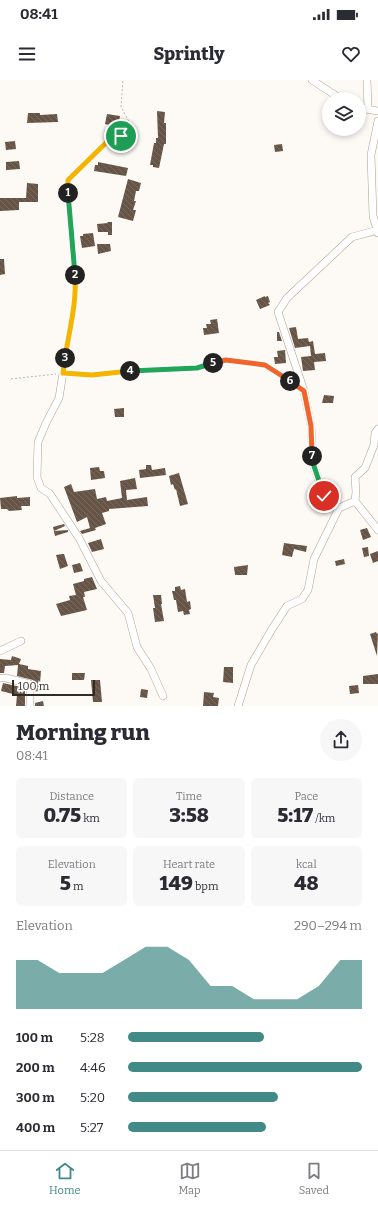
<!DOCTYPE html>
<html lang="en">
<head>
<meta charset="utf-8">
<style>
	:root { --surface:#fff; --page:#f7f7f7; --text:#2b2b33; --muted:#7c7c81; --line:#e1e1e2; --accent:#428a87 }
	body { margin:0; font-family:Bitter,serif; background:var(--page); color:var(--text); height:100vh; display:flex; flex-direction:column; font-size:15px; white-space:nowrap }
	* { box-sizing:border-box; margin:0 }
	p { font-size:13px; color:var(--muted) }
	.icon { flex:none; width:22px; height:22px; fill:none; stroke:currentColor; stroke-width:2; stroke-linecap:round; stroke-linejoin:round }
	.map { position:relative; height:626px; overflow:hidden }
	.details { display:flex; flex-direction:column; background:var(--surface); flex:1 }
	.details>* { flex:none }
	.tools { position:absolute; left:322px; top:12px; display:grid; gap:8px }
	.tools a { display:grid; place-items:center; width:44px; height:44px; border-radius:50%; background:var(--surface); box-shadow:0 2px 6px #0003; font-size:20px }
	.scale { position:absolute; left:12px; bottom:10px; width:83px; box-sizing:border-box; padding-left:4px; border:2px solid #312b24; border-top:0; font-size:11px; line-height:14px; white-space:nowrap; color:#312b24; -webkit-text-stroke:3px #fff; paint-order:stroke }
	.pin { position:absolute; display:grid; place-items:center; width:34px; height:34px; color:#fff; margin:-17px; border:2px solid #fff; border-radius:50%; box-shadow:0 1px 4px #0007 }
	.km { position:absolute; width:20px; height:20px; margin:-10px; border-radius:50%; background:#222; color:#fff; font-size:11px; line-height:20px; text-align:center }
	.round { display:grid; place-items:center; flex:none; width:42px; height:42px; border-radius:21px; background:var(--page) }
	.summary { display:flex; align-items:center; justify-content:space-between; height:68px; padding:0 16px }
	h1 { font-size:22px; font-weight:800; line-height:30px }
	.figures { display:grid; grid-template-columns:repeat(3,1fr); gap:6px; height:68px; padding:4px 16px }
	.figures div { display:grid; align-content:center; border-radius:6px; background:var(--page); text-align:center }
	.figures b { font-size:20px; font-weight:800 }
	.figures small { font-size:11px; font-weight:400 }
	.figures p { font-size:11px }
	.chart { height:112px; padding:8px 16px }
	.chart p { display:flex; justify-content:space-between }
	.chart svg { width:100%; height:72px; margin-top:4px; fill:var(--accent); opacity:.7 }
	ul { padding:0 16px; list-style:none; font-size:13px }
	li { display:grid; grid-template-columns:64px 48px 1fr; align-items:center; height:30px }
	li i { height:10px; border-radius:5px; background:var(--accent) }
	.status { display:flex; justify-content:space-between; align-items:center; height:28px; padding:0 20px; background:var(--surface); direction:ltr }
	.status svg { height:11px; fill:currentColor }
	header { display:flex; justify-content:space-between; align-items:center; height:52px; padding:0 16px; background:var(--surface); font-size:18px; font-weight:800 }
	.tab-bar { display:flex; justify-content:space-around; align-items:center; height:56px; border-top:1px solid var(--line); background:var(--surface); font-size:11px; color:var(--muted) }
	.tab-bar a { display:grid; justify-items:center; gap:2px }
	.tab-bar .selected { color:var(--accent) }
	.map>svg:first-child { display:block }
	.building { fill:url(#building-back-hatch) }
	.lines { fill:none; stroke-linecap:round; stroke-linejoin:round }
	.street-casing { stroke:#b0a08f; stroke-width:8 }
	.path { stroke:#bab6b1; stroke-width:1; stroke-dasharray:2 2; stroke-linecap:butt }
	.street { stroke:#fff; stroke-width:7 }
	.split-1-casing { stroke:#fff; stroke-width:8 }
	.split-2-casing { stroke:#fff; stroke-width:8 }
	.split-3-casing { stroke:#fff; stroke-width:8 }
	.split-4-casing { stroke:#fff; stroke-width:8 }
	.split-5-casing { stroke:#fff; stroke-width:8 }
	.split-6-casing { stroke:#fff; stroke-width:8 }
	.split-7-casing { stroke:#fff; stroke-width:8 }
	.split-8-casing { stroke:#fff; stroke-width:8 }
	.split-1 { stroke:#f5b400; stroke-width:5 }
	.split-2 { stroke:#22a559; stroke-width:5 }
	.split-3 { stroke:#f5b400; stroke-width:5 }
	.split-4 { stroke:#f5b400; stroke-width:5 }
	.split-5 { stroke:#22a559; stroke-width:5 }
	.split-6 { stroke:#f0652b; stroke-width:5 }
	.split-7 { stroke:#f0652b; stroke-width:5 }
	.split-8 { stroke:#22a559; stroke-width:5 }
</style>
</head>
<body>
<div class="status"><b>08:41</b><svg viewBox="0 0 49 12"><path d="M0 12V9h3v3zM5 12V6h3v6zM10 12V3h3v9zM15 12V0h3v12zM26 1h20v11H26zM47 4h2v5h-2z"/></svg></div>
<header><svg class="icon" aria-label="menu" viewBox="0 0 24 24"><path d="M4 6h16M4 12h16M4 18h16"/></svg>Sprintly<svg class="icon" aria-label="heart" viewBox="0 0 24 24"><path d="M12 20l-8-8c-3-5 5-10 8-4 3-6 11-1 8 4z"/></svg></header>
<div class="map">
<svg width="378" height="626" viewBox="0 0 378 626">
	<defs>
		<pattern id="building-back-hatch" width="6" height="6" patternUnits="userSpaceOnUse"><rect width="6" height="6" fill="#665547"/><path d="M-1 5l2 2M0 0l6 6M5-1l2 2" fill="none" stroke="#786a5f"/></pattern>
	</defs>
	<rect width="100%" height="100%" fill="#fdf9f5"/>
	<path class="building" d="M157,31L165,32L164,43H166V64H164L159,88L153,87V85H150L154,63H156V58H158Z
		M28,33H40V35L57,34L58,42L27,43Z
		M107,34L120,36L118,47L105,44Z
		M15,61L16,69L6,70L5,62Z
		M282,64L283,71L275,72L274,65Z
		M19,81L20,89L6,90V82Z
		M98,82L128,88L126,96L94,91L95,85H98Z
		M128,99L141,103L139,111H136L134,121H136L133,130H136L133,141L118,137Z
		M27,103L38,104V122H19V130L0,131V118H26Z
		M107,142H112V155H108V152H98L97,144L108,143Z
		M93,153L95,166L82,168L80,156H83V154Z
		M97,164H110L111,171L98,174Z
		M0,179H4L5,194L0,195Z
		M265,216V217L268,216L270,222L268,223L270,225L260,229L256,220Z
		M217,239L219,253L204,255L203,248H207L206,244H211L210,240Z
		M296,247L298,259L308,258L309,262L313,261L315,274L325,273L326,281L314,282L315,290L303,291L301,277L311,276L310,266L295,268L289,248Z
		M277,252H279L282,261H277Z
		M285,270L286,283L275,284L274,277H278L277,271Z
		M324,315L334,316L333,323H322Z
		M124,328V337H115L114,329Z
		M146,385H151L152,390L165,388L166,395L140,398L139,390L146,389Z
		M99,387L100,391H104L105,398L91,400L90,388Z
		M179,393L188,424L180,426L176,409L175,410L173,404L171,405L169,396Z
		M135,398L137,409L126,410L127,420L147,417L148,426L109,429V431L102,433L106,444L95,448L96,450L82,454L80,451L90,448L87,437L77,442L64,407L71,404L74,412L95,409L97,419L106,417L107,421L122,418L120,401Z
		M17,416V418L30,417V426H21L22,430L9,431L7,429H1L0,418Z
		M64,444L65,446L54,451L68,450V452L55,456L53,447Z
		M367,448L371,457L363,460L360,450Z
		M101,459L104,469L92,472L88,463Z
		M284,463L307,466L306,472L294,469L292,477L282,475Z
		M368,467L369,476L364,477L362,468Z
		M378,471V481L373,483L370,474Z
		M62,474H64L68,486L60,489L56,475Z
		M344,479L345,484L336,486L335,481Z
		M80,483L83,491L74,493L72,485Z
		M248,485L247,495H235L234,487Z
		M92,497L97,509L84,512L85,517H83L87,530L61,536L56,524L70,520L69,516L76,515L73,504L84,501V499Z
		M180,506L181,510L185,509L187,522L190,521L191,529L189,530L190,534L184,535L183,531L178,532L176,520H174L172,511H175V507Z
		M153,515H161L162,524H161L164,541L155,542L153,528H155Z
		M376,552L377,554L378,553L377,576L370,554Z
		M12,576L21,579L19,584L28,586V589L41,591L40,603H43V612L35,611V604L33,600L17,596L18,585L5,586L4,593H0V579L11,580Z
		M224,587H233V603L223,602Z
		M72,593H85L84,600H72Z
		M378,594V604H363V596Z
		M91,600H100L102,622H93Z
		M3,603L25,608V626H16L17,615L1,611Z
		M358,605L359,613L350,614L349,606Z
		M141,609L148,610L147,618L140,617Z
		M204,612L214,613L213,617L219,618L218,626H203Z
		M43,621L44,626H35V623Z"/>
	<g class="lines">
		<g class="street-casing">
			<path id="street" d="M312,0L341,19
				M367,0L368,29
				M359,28L378,31
				M378,150L352,157L287,218L278,232L304,311L311,346L313,383L324,416L339,428L355,421L378,450
				M378,153L373,136L371,75L378,41
				M63,293L59,318L46,343L38,362L37,397L41,408L50,414L79,458L101,501L128,533L137,567L151,589L163,616
				M355,421L356,412L355,397L365,388L374,365L375,353L378,349
				M0,571L21,561
				M0,598H6L30,604V626
				M238,626L251,585L272,549L287,526L302,519L308,510L314,479L339,428"/>
		</g>
		<path class="path" d="M64,287C68,260 76,232 76,205C76,170 66,135 68,100L112,57C122,56 127,55 132,47L121,27L123,0
			M70,294L92,295L142,289L197,288L226,280L265,285L295,304
			M11,299L56,294"/>
		<use href="#street" class="street"/>
	</g>
	<g class="lines">
		<g class="split-1-casing">
			<path id="split-1" d="M68,113V100L112,57L121,56"/>
		</g>
		<g class="split-2-casing">
			<path id="split-2" d="M68,113L75,195"/>
		</g>
		<g class="split-3-casing">
			<path id="split-3" d="M65,278C69,251 77,223 75,195"/>
		</g>
		<g class="split-4-casing">
			<path id="split-4" d="M65,278L63,293L92,295L130,291"/>
		</g>
		<g class="split-5-casing">
			<path id="split-5" d="M130,291L197,288L213,283"/>
		</g>
		<g class="split-6-casing">
			<path id="split-6" d="M213,283L226,280L265,285L290,301"/>
		</g>
		<g class="split-7-casing">
			<path id="split-7" d="M290,301L304,311L311,346L312,376"/>
		</g>
		<g class="split-8-casing">
			<path id="split-8" d="M312,376L313,383L324,416"/>
		</g>
		<use href="#split-1" class="split-1"/>
		<use href="#split-2" class="split-2"/>
		<use href="#split-3" class="split-3"/>
		<use href="#split-4" class="split-4"/>
		<use href="#split-5" class="split-5"/>
		<use href="#split-6" class="split-6"/>
		<use href="#split-7" class="split-7"/>
		<use href="#split-8" class="split-8"/>
	</g>
</svg>
<div class="tools">
<a><svg class="icon" aria-label="layers" viewBox="0 0 24 24"><path d="M12 4l9 5-9 5-9-5zM3 14l9 5 9-5"/></svg></a>
</div>
<div class="scale">100 m</div>
<div class="pin" style="left:121px;top:56px;background:#1e9e55"><svg class="icon" aria-label="arrive" viewBox="0 0 24 24"><path d="M6 21V4h12l-3 4 3 4H6"/></svg></div>
<div class="pin" style="left:324px;top:416px;background:#d93025"><svg class="icon" aria-label="check" viewBox="0 0 24 24"><path d="M5 12l5 5 9-10"/></svg></div>
<b class="km" style="left:68px;top:113px">1</b>
<b class="km" style="left:75px;top:195px">2</b>
<b class="km" style="left:65px;top:278px">3</b>
<b class="km" style="left:130px;top:291px">4</b>
<b class="km" style="left:213px;top:283px">5</b>
<b class="km" style="left:290px;top:301px">6</b>
<b class="km" style="left:312px;top:376px">7</b>
</div>
<section class="details">
<div class="summary"><div><h1>Morning run</h1><p>08:41</p></div><a class="round"><svg class="icon" aria-label="share" viewBox="0 0 24 24"><path d="M12 15V3M7 8l5-5 5 5M5 13v7h14v-7"/></svg></a></div>
<div class="figures">
<div><p>Distance</p><b>0.75<small> km</small></b></div>
<div><p>Time</p><b>3:58</b></div>
<div><p>Pace</p><b>5:17<small> /km</small></b></div>
</div>
<div class="figures">
<div><p>Elevation</p><b>5<small> m</small></b></div>
<div><p>Heart rate</p><b>149<small> bpm</small></b></div>
<div><p>kcal</p><b>48</b></div>
</div>
<div class="chart"><p><span>Elevation</span>290–294 m</p>
<svg viewBox="0 0 160 44" preserveAspectRatio="none"><path d="M0 44V14L10 14L20 22L30 22L40 22L50 14L60 6L70 6L80 14L90 30L100 30L110 38L120 38L130 38L140 30L150 14L160 14V44z"/></svg>
</div>
<ul>
<li><b>100 m</b>5:28<i style="width:58%"></i></li>
<li><b>200 m</b>4:46<i style="width:100%"></i></li>
<li><b>300 m</b>5:20<i style="width:64%"></i></li>
<li><b>400 m</b>5:27<i style="width:59%"></i></li>
</ul>
</section>
<nav class="tab-bar">
<a class="selected"><svg class="icon" aria-label="home" viewBox="0 0 24 24"><path d="M3 11l9-7 9 7M6 9v11h12V9"/></svg>Home</a>
<a><svg class="icon" aria-label="map" viewBox="0 0 24 24"><path d="M3 6l6-2 6 2 6-2v14l-6 2-6-2-6 2zM9 4v14M15 6v14"/></svg>Map</a>
<a><svg class="icon" aria-label="saved" viewBox="0 0 24 24"><path d="M7 4h10v16l-5-4-5 4z"/></svg>Saved</a>
</nav>
</body>
</html>
